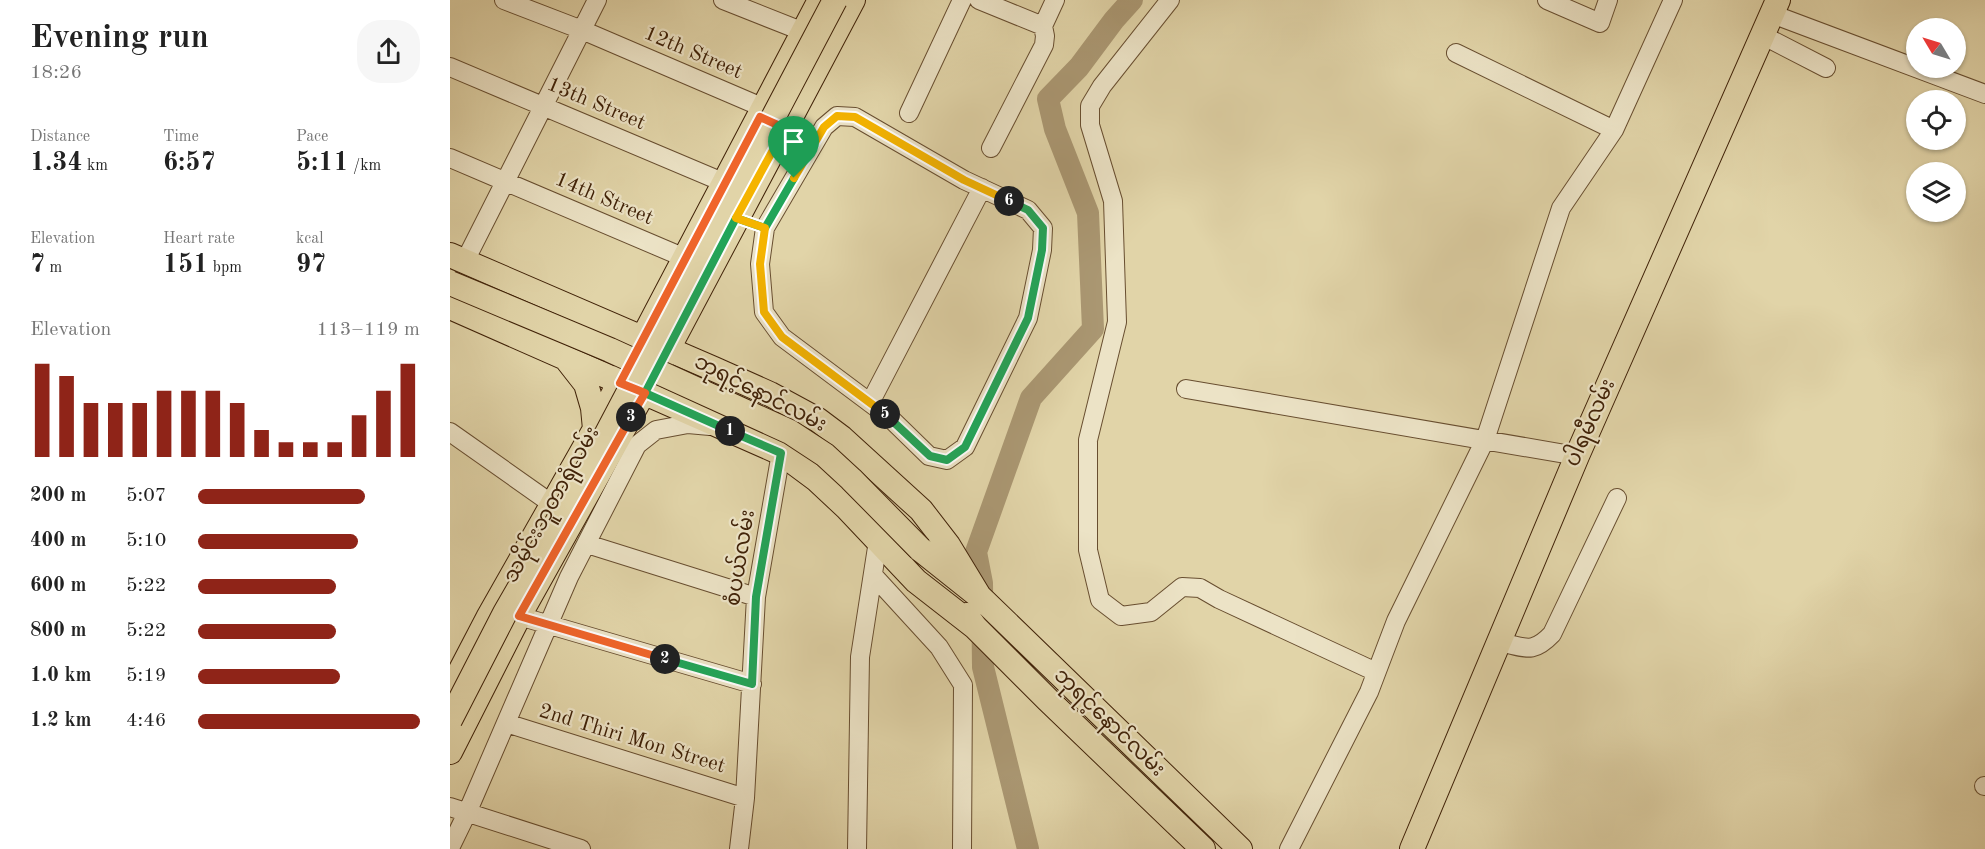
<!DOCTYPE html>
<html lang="en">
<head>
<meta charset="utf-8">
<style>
	:root { --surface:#fff; --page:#f6f6f6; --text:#222; --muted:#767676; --accent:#8f2418 }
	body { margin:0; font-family:"Old Standard TT","Noto Sans Myanmar",serif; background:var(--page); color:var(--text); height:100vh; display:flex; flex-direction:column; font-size:22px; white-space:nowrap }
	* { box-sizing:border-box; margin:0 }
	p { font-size:20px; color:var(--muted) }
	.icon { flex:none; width:33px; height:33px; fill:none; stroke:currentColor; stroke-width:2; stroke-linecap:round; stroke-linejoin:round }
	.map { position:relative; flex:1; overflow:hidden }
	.details { display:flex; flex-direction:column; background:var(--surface); width:450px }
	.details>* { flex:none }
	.needle { width:39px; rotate:308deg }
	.fabs { position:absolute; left:1456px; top:18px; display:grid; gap:12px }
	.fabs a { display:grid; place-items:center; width:60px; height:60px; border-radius:50%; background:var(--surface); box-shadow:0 2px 4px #0004; font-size:30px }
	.pin { position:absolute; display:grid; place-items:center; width:51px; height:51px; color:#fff; margin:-62px -26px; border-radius:50% 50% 50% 0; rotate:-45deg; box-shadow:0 0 6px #0007 }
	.pin .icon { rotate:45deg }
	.km { position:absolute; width:30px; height:30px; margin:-15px; border-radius:50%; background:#222; color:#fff; font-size:16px; line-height:30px; text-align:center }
	.round { display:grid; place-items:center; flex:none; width:63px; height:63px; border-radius:24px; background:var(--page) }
	.overview { display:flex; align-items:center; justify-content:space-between; height:102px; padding:0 30px }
	h1 { font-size:33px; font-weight:600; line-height:45px }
	.stats { display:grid; grid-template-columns:repeat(3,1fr); gap:9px; height:102px; padding:6px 30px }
	.stats div { display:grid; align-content:center }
	.stats b { font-size:26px; font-weight:600 }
	.stats small { font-size:16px; font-weight:400 }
	.stats p { font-size:16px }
	.chart { height:168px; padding:12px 30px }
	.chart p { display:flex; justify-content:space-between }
	.chart svg { width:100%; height:108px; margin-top:6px; stroke:var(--accent); stroke-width:6 }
	ul { padding:0 30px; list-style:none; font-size:20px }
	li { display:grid; grid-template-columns:96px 72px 1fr; align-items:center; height:45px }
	li i { height:15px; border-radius:8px; background:var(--accent) }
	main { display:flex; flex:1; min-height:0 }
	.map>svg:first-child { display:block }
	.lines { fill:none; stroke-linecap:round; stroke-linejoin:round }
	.river { stroke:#aa9772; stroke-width:22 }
	.minor-casing { stroke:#684e30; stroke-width:20 }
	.major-casing { stroke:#402208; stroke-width:26 }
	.minor { stroke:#ece3c6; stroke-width:18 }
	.major { stroke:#e1d4a8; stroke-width:24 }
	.major-bridge-casing { stroke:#402208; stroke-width:26; stroke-linecap:butt }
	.major-bridge { stroke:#e1d4a8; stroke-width:24 }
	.split-1-casing { stroke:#fff; stroke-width:12 }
	.split-2-casing { stroke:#fff; stroke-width:12 }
	.split-3-casing { stroke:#fff; stroke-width:12 }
	.split-4-casing { stroke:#fff; stroke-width:12 }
	.split-5-casing { stroke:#fff; stroke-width:12 }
	.split-6-casing { stroke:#fff; stroke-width:12 }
	.split-7-casing { stroke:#fff; stroke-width:12 }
	.split-1 { stroke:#22a559; stroke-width:8 }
	.split-2 { stroke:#22a559; stroke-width:8 }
	.split-3 { stroke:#f0652b; stroke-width:8 }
	.split-4 { stroke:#f0652b; stroke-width:8 }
	.split-5 { stroke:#f5b400; stroke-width:8 }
	.split-6 { stroke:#22a559; stroke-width:8 }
	.split-7 { stroke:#f5b400; stroke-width:8 }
	.labels { text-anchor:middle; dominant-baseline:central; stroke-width:4.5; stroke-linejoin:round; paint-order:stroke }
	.street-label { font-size:21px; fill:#402208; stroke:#ece3c6 }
</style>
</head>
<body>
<main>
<section class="details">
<div class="overview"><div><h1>Evening run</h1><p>18:26</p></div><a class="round"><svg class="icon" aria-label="share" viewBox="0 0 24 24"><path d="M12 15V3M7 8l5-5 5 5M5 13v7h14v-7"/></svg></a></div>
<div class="stats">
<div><p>Distance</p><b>1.34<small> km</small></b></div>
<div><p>Time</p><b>6:57</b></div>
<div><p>Pace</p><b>5:11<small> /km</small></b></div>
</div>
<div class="stats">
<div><p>Elevation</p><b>7<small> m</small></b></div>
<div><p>Heart rate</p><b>151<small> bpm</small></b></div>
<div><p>kcal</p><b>97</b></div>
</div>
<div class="chart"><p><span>Elevation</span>113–119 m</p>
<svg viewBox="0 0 160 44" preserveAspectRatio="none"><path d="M5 44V6M15 44V11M25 44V22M35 44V22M45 44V22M55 44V17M65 44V17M75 44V17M85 44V22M95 44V33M105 44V38M115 44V38M125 44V38M135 44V27M145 44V17M155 44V6"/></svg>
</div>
<ul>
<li><b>200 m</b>5:07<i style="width:75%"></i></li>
<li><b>400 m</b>5:10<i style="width:72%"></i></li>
<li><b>600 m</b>5:22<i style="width:62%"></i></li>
<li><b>800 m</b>5:22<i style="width:62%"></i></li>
<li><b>1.0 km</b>5:19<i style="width:64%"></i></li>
<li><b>1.2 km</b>4:46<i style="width:100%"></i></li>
</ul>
</section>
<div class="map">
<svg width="1535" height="849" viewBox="0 0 1535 849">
	<rect width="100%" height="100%" fill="#e1d4a8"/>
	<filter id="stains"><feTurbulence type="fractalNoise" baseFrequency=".00333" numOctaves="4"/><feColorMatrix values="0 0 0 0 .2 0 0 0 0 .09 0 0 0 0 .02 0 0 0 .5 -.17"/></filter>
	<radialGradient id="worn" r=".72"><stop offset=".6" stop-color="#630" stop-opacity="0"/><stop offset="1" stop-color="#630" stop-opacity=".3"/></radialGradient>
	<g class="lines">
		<path class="river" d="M578,849L533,667L532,583L526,552L581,398L643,329L638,213L605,129L598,99L629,67L664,20L682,0"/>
		<g class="minor-casing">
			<path id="minor" d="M54,0L132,30L314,108
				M273,0L354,32
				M529,0L593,26
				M720,0L652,86L640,106V125L663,201L667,322L638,440V550L650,600L671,616L701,612L732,587L750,588L769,599L926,672
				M1097,0L1150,23L1158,0
				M1322,14L1535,94
				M1312,35L1376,68
				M1006,53L1164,130
				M0,67L275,183
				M459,113L512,0
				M387,116L405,117L514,180L578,210L593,228L592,250L578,318L515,447L497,460L479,456L439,417L332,337L314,312L310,264L315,228L374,127Z
				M541,148L594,45L595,36L593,26L605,0
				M0,158L235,258
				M15,261L147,0
				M736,389L1127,456
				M420,403L532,188
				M0,432L102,504
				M137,544L306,597
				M423,575L489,647L513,685L512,849
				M69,616L302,684
				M1049,642C1075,647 1082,655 1102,634L1167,498
				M56,723L295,798
				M1534,786H1535
				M0,807L131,849
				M0,848L17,813L119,577L187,445L206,430L238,424L260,426
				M289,849L295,798L306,597L331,453
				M407,849L410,657L428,541
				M839,849L919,692L946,621L1035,440L1111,208L1164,130L1223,0"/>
		</g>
		<g class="major-casing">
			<path id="major" d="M0,255L264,369L320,394L368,420L392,438L471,510L498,545L529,596
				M0,307L331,453L366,479L397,508L466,581L525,627
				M118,361L136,384L143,408L145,429
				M470,549L529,596L790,849
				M516,615L525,627L598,700L753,849
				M0,691L38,618L145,429L370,0
				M0,752L69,616L218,349L403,0
				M962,849L1127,456L1328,0"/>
		</g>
		<use href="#minor" class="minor"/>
		<use href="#major" class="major"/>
		<g class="major-bridge-casing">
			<path id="major-bridge" d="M0,283L160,350L340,432L375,455L401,479L470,549
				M0,720L55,613L145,456L385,0"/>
		</g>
		<use href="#major-bridge" class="major-bridge"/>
	</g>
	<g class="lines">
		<g class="split-1-casing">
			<path id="split-1" d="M280,431L195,393L286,218L315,228L344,178"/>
		</g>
		<g class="split-2-casing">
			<path id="split-2" d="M215,659L302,684L306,597L331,453L280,431"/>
		</g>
		<g class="split-3-casing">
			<path id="split-3" d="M181,417L69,616L215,659"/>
		</g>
		<g class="split-4-casing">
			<path id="split-4" d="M181,417L195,393L170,383L310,117L332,127"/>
		</g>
		<g class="split-5-casing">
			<path id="split-5" d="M332,127L335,128L286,218L315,228L310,264L314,312L332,337L435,414"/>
		</g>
		<g class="split-6-casing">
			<path id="split-6" d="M435,414L480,456L497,460L515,447L578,318L592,250L593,228L578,210L559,201"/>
		</g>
		<g class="split-7-casing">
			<path id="split-7" d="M344,178L374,127L387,116L405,117L514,180L559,201"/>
		</g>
		<use href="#split-1" class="split-1"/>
		<use href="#split-2" class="split-2"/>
		<use href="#split-3" class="split-3"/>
		<use href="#split-4" class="split-4"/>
		<use href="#split-5" class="split-5"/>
		<use href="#split-6" class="split-6"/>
		<use href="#split-7" class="split-7"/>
	</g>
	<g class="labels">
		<g class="street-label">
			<text transform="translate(243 53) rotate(23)">12th Street</text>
			<text transform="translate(146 104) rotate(23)">13th Street</text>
			<text transform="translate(154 199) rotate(23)">14th Street</text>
			<text transform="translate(310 394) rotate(27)">ဘုရင့်နောင်လမ်း</text>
			<text transform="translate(1141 423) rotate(-66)">ပါရမီလမ်း</text>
			<text transform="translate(102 505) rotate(-61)">သမိုင်းဘူတာရုံလမ်း</text>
			<text transform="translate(291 558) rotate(-81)">စံပယ်လမ်း</text>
			<text transform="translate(659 723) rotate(44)">ဘုရင့်နောင်လမ်း</text>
			<text transform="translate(182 739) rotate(17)">2nd Thiri Mon Street</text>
		</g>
	</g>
	<rect width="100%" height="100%" filter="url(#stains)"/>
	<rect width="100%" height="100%" fill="url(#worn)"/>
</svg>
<div class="fabs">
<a><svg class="needle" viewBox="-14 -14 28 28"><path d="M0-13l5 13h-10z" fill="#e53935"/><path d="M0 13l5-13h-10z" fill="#767676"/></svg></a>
<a><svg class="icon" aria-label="locate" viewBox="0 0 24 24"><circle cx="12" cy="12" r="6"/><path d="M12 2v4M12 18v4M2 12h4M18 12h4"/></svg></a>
<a><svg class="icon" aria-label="layers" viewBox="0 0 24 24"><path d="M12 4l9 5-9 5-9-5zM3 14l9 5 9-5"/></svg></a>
</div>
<div class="pin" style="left:344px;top:178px;background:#1e9e55"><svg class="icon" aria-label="arrive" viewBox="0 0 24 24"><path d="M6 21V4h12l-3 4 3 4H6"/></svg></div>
<b class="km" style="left:280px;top:431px">1</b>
<b class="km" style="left:215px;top:659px">2</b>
<b class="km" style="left:181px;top:417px">3</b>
<b class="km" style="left:435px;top:414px">5</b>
<b class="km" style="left:559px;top:201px">6</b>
</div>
</main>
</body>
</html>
